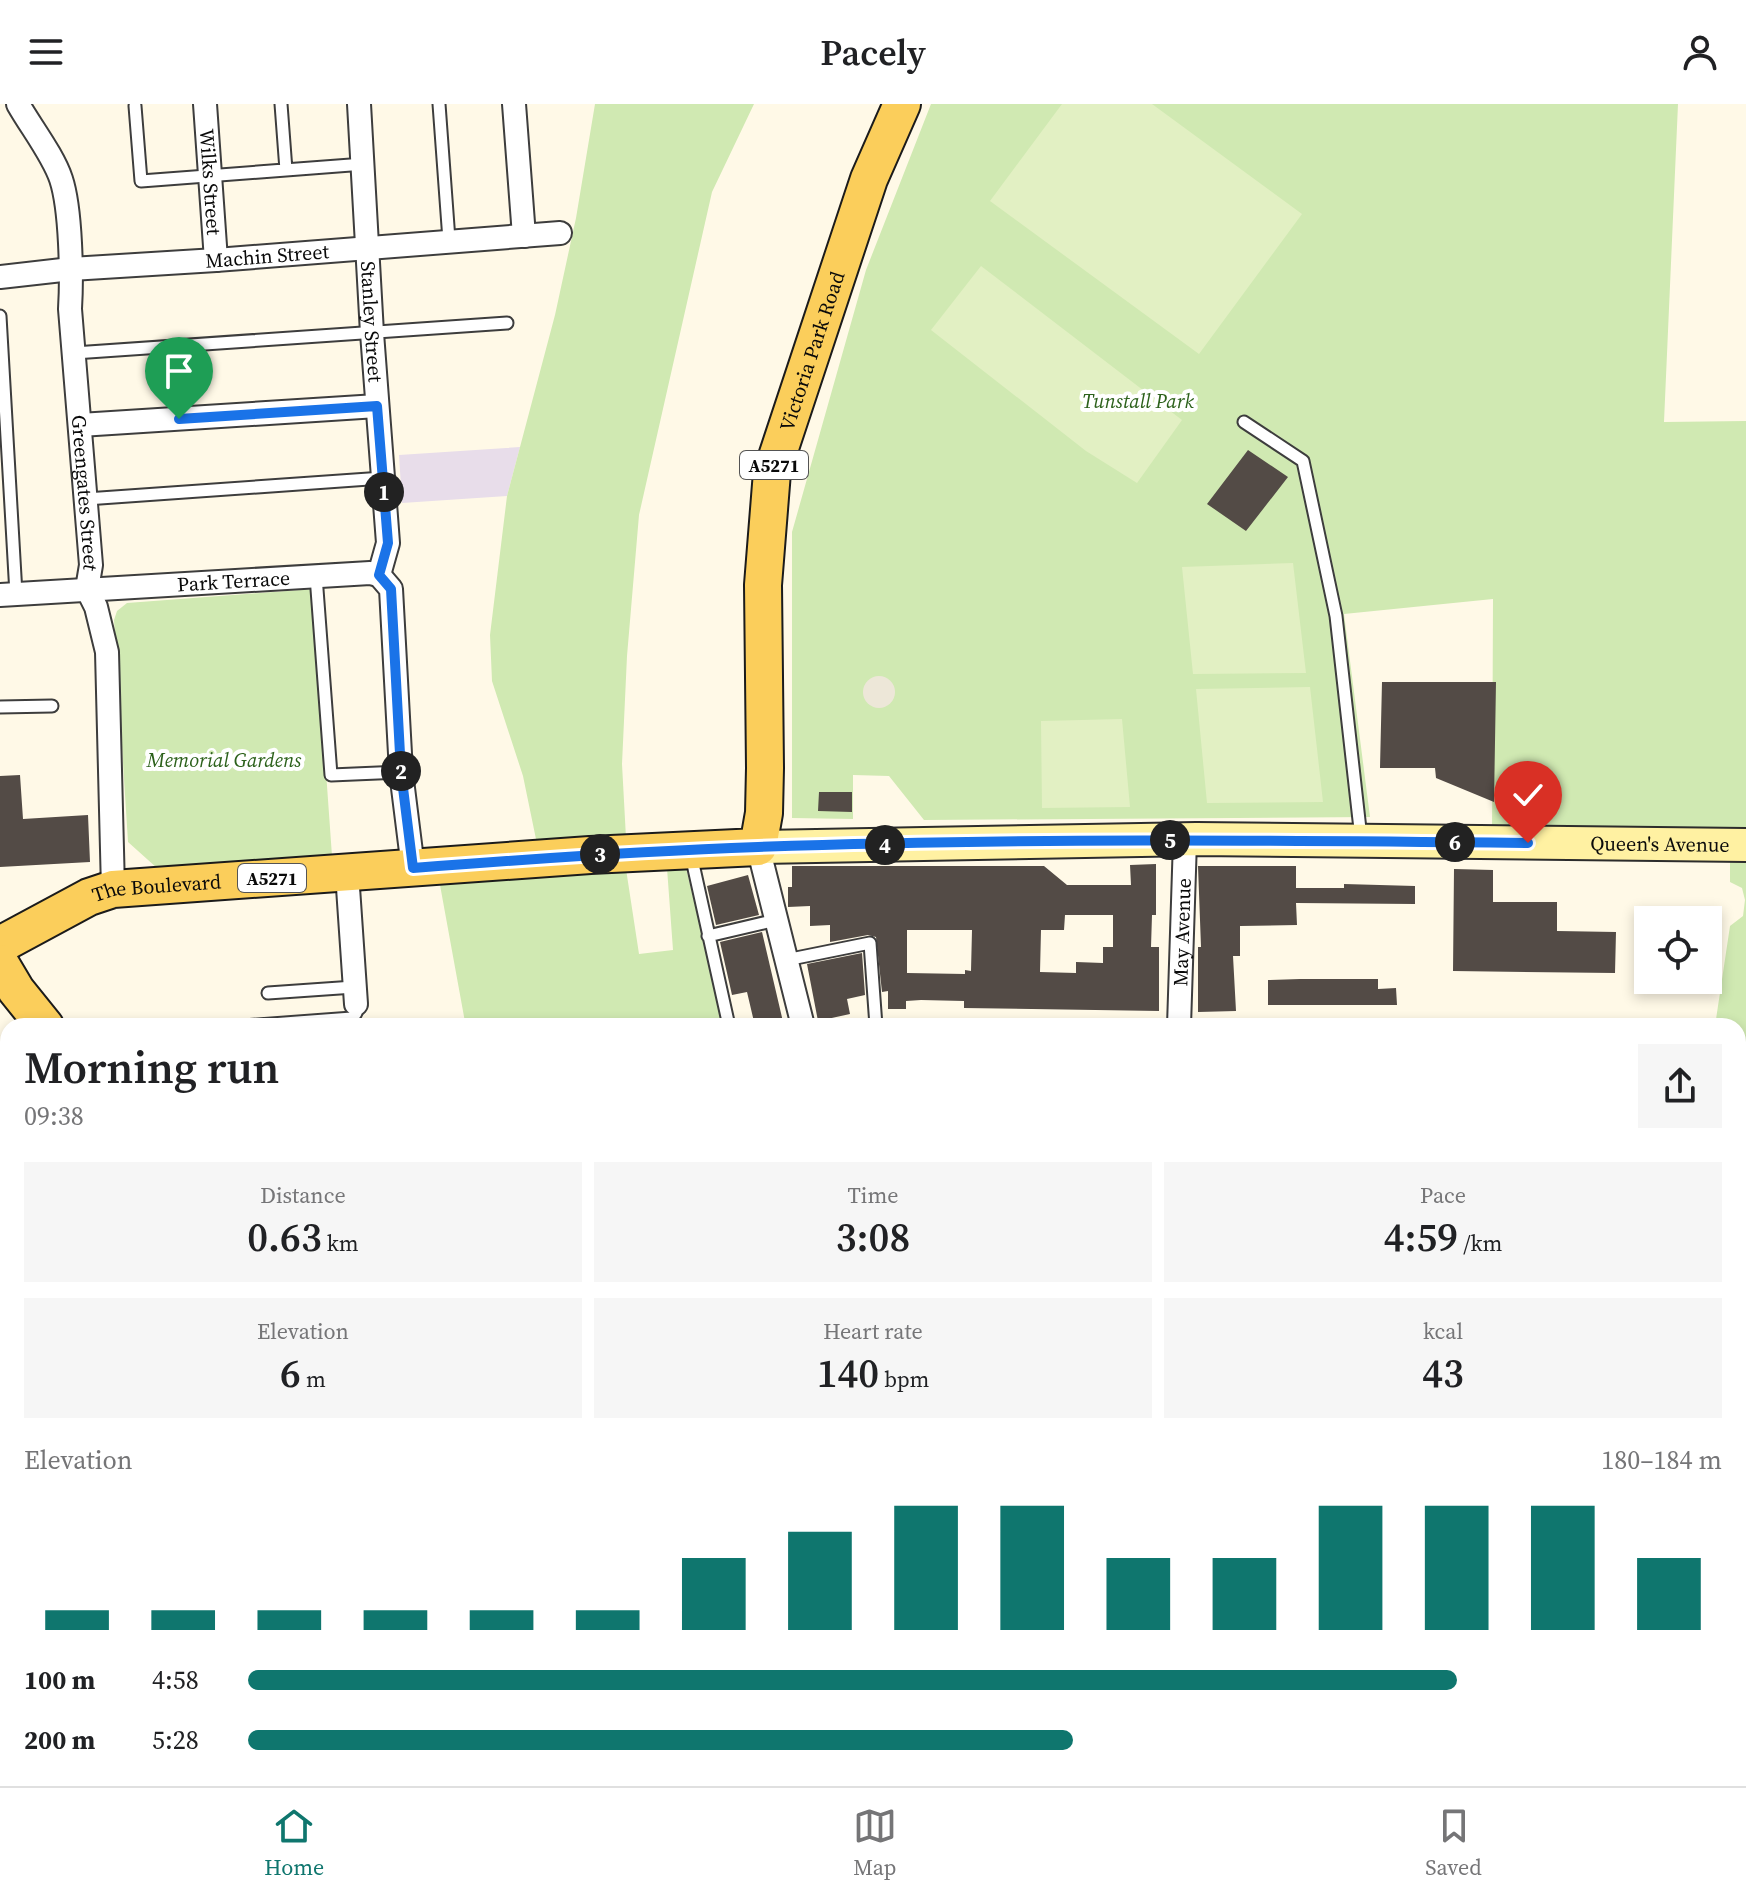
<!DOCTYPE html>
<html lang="en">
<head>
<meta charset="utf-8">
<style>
	:root { --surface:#fff; --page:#f6f6f6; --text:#202124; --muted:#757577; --line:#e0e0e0; --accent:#0f766e }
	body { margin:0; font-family:"Source Serif 4",serif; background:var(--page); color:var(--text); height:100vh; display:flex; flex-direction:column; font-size:30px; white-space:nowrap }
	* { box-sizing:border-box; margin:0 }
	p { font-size:26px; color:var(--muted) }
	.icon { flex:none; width:44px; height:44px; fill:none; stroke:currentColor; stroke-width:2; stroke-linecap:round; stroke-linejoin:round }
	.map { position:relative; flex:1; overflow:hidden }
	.drawer { position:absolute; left:0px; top:914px; width:1746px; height:768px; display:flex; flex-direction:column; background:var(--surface); border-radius:24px 24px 0 0; box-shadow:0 4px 12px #0003 }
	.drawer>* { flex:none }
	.fabs { position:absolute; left:1634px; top:802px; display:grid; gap:16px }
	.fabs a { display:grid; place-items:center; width:88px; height:88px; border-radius:0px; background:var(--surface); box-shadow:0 4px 12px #0003; font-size:40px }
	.pin { position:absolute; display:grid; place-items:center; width:68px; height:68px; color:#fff; margin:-82px -34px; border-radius:50% 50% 50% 0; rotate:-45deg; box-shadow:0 0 8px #0007 }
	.pin .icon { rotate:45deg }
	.km { position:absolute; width:40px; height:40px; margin:-20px; border-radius:50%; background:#222; color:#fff; font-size:22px; line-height:40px; text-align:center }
	.round { display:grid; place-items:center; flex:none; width:84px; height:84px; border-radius:0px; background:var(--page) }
	.summary { display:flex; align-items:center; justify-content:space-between; height:136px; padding:0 24px }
	h1 { font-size:44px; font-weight:600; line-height:60px }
	.stats { display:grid; grid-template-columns:repeat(3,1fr); gap:12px; height:136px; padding:8px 24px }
	.stats div { display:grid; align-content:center; border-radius:0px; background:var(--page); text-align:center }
	.stats b { font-size:40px; font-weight:600 }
	.stats small { font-size:22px; font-weight:400 }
	.stats p { font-size:22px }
	.chart { height:224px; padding:16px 24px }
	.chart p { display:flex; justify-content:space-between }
	.chart svg { width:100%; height:144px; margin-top:8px; stroke:var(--accent); stroke-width:6 }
	ul { padding:0 24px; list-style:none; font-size:26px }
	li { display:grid; grid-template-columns:128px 96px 1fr; align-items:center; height:60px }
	li i { height:20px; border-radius:10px; background:var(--accent) }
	header { display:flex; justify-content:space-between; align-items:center; height:104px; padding:0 24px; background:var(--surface); font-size:36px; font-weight:600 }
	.menu { display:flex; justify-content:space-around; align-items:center; height:112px; border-top:2px solid var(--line); background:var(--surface); font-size:22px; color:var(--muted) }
	.menu a { display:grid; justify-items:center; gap:4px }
	.menu .active { color:var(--accent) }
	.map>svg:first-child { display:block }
	.industrial { fill:#e8ddea }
	.green { fill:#d0e9b2 }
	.pitch { fill:#e2f0c3 }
	.plaza { fill:#ede7d8 }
	.building { fill:#534b46; fill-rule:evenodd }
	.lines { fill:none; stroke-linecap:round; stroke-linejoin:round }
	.lane-casing { stroke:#3d3d3d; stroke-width:15 }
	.street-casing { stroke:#3d3d3d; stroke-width:26 }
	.secondary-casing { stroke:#2c2c2c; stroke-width:36 }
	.primary-casing { stroke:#1b1b1b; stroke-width:40 }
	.lane { stroke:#fff; stroke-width:11 }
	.street { stroke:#fff; stroke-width:22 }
	.secondary { stroke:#fff1a2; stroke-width:32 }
	.primary { stroke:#fbce5b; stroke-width:36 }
	.route-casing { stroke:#fff; stroke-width:16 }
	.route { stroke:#1a73e8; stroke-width:10 }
	.labels { text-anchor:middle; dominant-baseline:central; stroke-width:8; stroke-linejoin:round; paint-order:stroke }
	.shield { fill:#fff; stroke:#545454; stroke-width:2 }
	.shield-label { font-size:18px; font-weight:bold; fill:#0a0a0a }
	.street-label { font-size:20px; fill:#0a0a0a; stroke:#fff }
	.park-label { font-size:20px; font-style:italic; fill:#2c611b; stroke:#fff }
</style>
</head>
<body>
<header><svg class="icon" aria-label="menu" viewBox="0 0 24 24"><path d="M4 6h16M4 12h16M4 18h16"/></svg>Pacely<svg class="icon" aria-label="person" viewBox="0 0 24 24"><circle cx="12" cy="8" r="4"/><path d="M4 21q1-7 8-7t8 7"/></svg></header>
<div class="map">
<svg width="1746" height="1682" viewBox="0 0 1746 1682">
	<rect width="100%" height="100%" fill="#fff9e7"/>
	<path class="industrial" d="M520,343L507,392L402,399L399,351Z
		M1200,1674H1728L1737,1682H1194Z"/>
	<path class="green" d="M595,0H754L712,88L639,411L627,552L622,660L626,734L537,740L523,672L492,577L490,531L507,392L555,211L576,114Z
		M931,0H1678L1664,318L1746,317V741L1492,734L1493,495L1344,510L1370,713L924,716L889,672L853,671V715L792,714V428L866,166Z
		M313,485L332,752L157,764L128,738L114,516L117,507L127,499Z
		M1730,757H1746V1181L1738,1184V922H1715L1730,822L1743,812L1745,796L1742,784L1730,778Z
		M667,764H686L724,922H525L524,917L485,922L483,914L465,918L440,781L626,765L639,850L673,846Z
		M434,1674H709V1682H433Z
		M784,1674H903L905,1682H793Z
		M1008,1674H1121L1122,1682H1010Z"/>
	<path class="pitch" d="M1062,0H1152L1302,110L1199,250L990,97Z
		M981,162L1182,316L1137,379L1086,347L931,226Z
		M1293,459L1306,569L1193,570L1182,463Z
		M1310,583L1323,698L1207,699L1196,585Z
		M1122,615L1130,703L1042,704L1041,617Z"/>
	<path class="plaza" d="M863 588a16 16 0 1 1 32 0a16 16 0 1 1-32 0Z"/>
	<path class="building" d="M1248,346L1288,373L1246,427L1207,400Z
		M1382,578H1496L1494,698L1436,674L1435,664H1380Z
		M20,671L23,715L88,711L90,758L0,763V672Z
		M819,688H852V708L818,707Z
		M1156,760V811H1152L1151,843H1159V907L964,904V897L921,896L906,897V905H888V887L882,888L876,833L868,831L830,838V821L810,822V802L788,803V783H792V762H1044L1067,781H1131L1130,761ZM1065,811H1113V843H1103V859L1076,858V869L1040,868L1041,826H1064ZM907,826H972L971,867L965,866V870L907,869Z
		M1198,762H1296V784H1344V780L1415,782V800L1296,799L1297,821L1240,822V852H1233L1236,907L1198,908V843H1201Z
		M1454,765L1493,766V798H1557V827L1616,828L1615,869L1453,867Z
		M748,771L759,811L716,821L707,782Z
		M762,828L784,922H755L747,888L732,891L720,838Z
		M862,849L865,891L847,895L850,910L818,917L807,860Z
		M1300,875H1378V885L1396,884L1397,901H1268V876Z"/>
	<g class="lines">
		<g class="lane-casing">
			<path id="lane" d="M281,0L286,66
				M439,0L449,136
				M135,2L141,77L364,60
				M0,212L16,490
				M74,249L507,219
				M1244,318L1303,357L1336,512L1361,734
				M86,395L383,374
				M316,472L331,671L401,668
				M0,603L52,602
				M691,751L729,922
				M708,832L776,816
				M786,856L870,839L876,922
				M268,889L354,883
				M243,922L352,914L356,909V900
				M328,1674V1682
				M908,1674L910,1682
				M1638,1674L1647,1682
				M1232,1682L1238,1674"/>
		</g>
		<g class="street-casing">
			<g id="street">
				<path id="s1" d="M18,0C31,23 53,51 61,75C71,105 72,173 70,205L91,461L87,485L96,503L107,548L113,785"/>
				<path id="s2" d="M205,0L216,156"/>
				<path id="s3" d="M359,0L372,229L388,439L379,471"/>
				<path d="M514,0L524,132"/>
				<path id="s4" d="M0,173L71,165L216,156L560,129"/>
				<path d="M80,321L377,302"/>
				<path d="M379,471L391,485L401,668L413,764"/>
				<path id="s5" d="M0,491L370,469L379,471"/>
				<path d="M758,743L803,922"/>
				<path d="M347,769L356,900"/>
				<path id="s6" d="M1179,922L1185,736"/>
				<path d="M0,1028H8"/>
				<path d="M0,1445H8"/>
				<path d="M985,1674L987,1682"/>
				<path d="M1134,1674L1136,1682"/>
			</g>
		</g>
		<g class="secondary-casing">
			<g id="secondary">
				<path id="s7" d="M758,743L1196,735L1746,741"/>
			</g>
		</g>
		<g class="primary-casing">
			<g id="primary">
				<path id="s8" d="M0,841L89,793L113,785L590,751L758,743L764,709L765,664L763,481L772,368L869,75L902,0"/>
				<path d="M0,859L16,886L45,922"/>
				<path d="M738,1674L743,1682"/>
			</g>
		</g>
		<use href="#lane" class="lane"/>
		<use href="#street" class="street"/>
		<use href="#secondary" class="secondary"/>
		<use href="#primary" class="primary"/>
	</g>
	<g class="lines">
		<g class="route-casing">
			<path id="route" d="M179,315L377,302L388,439L379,471L391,485L401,668L413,764C528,755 642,747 758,743C1014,734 1271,736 1528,739"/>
		</g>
		<use href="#route" class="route"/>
	</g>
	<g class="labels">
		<g class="shield">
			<rect x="740" y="347" width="68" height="28" rx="6"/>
			<rect x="238" y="760" width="68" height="28" rx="6"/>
		</g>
		<g class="shield-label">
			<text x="774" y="361">A5271</text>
			<text x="272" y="774">A5271</text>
		</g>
		<g class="street-label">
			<text stroke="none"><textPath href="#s2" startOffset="78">Wilks Street</textPath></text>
			<text stroke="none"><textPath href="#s4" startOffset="268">Machin Street</textPath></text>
			<text stroke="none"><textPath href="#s3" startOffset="218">Stanley Street</textPath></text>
			<text stroke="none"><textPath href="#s8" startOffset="1276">Victoria Park Road</textPath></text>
			<text stroke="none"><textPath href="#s1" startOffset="402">Greengates Street</textPath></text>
			<text stroke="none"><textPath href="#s5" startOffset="234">Park Terrace</textPath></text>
			<text stroke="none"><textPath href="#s7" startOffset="902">Queen's Avenue</textPath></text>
			<text stroke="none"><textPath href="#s8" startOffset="170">The Boulevard</textPath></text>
			<text stroke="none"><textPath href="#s6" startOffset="94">May Avenue</textPath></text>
		</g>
		<g class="park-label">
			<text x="1138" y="297">Tunstall Park</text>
			<text x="224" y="656">Memorial Gardens</text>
		</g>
	</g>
</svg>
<div class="fabs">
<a><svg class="icon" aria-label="locate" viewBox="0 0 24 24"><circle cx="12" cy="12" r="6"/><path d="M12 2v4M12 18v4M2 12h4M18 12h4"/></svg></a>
</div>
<div class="pin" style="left:179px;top:315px;background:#1e9e55"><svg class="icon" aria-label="arrive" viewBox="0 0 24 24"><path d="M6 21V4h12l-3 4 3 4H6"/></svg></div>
<div class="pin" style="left:1528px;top:739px;background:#d93025"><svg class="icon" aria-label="check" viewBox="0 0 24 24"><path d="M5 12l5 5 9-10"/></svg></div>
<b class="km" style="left:384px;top:388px">1</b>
<b class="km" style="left:401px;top:667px">2</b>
<b class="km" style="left:600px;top:750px">3</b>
<b class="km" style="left:885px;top:741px">4</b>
<b class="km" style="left:1170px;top:736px">5</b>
<b class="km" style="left:1455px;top:738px">6</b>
<section class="drawer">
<div class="summary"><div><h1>Morning run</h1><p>09:38</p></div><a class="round"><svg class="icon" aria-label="share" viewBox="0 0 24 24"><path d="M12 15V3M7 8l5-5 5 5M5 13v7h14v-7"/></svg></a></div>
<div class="stats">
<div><p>Distance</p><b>0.63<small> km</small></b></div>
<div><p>Time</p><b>3:08</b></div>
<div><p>Pace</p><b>4:59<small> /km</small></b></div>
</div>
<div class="stats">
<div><p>Elevation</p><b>6<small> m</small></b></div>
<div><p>Heart rate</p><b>140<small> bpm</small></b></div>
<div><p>kcal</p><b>43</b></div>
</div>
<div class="chart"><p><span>Elevation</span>180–184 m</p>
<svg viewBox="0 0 160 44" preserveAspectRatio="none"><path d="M5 44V38M15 44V38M25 44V38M35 44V38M45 44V38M55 44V38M65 44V22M75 44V14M85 44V6M95 44V6M105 44V22M115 44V22M125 44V6M135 44V6M145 44V6M155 44V22"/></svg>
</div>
<ul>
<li><b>100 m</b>4:58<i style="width:82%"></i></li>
<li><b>200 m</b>5:28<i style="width:56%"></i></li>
</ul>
</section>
</div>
<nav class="menu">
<a class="active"><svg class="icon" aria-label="home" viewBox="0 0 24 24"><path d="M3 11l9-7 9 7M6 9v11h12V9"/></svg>Home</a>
<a><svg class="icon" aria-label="map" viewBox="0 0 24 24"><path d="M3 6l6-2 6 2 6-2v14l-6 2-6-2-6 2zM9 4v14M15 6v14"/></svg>Map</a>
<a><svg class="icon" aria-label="saved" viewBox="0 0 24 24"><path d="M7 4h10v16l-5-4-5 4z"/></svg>Saved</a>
</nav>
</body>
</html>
